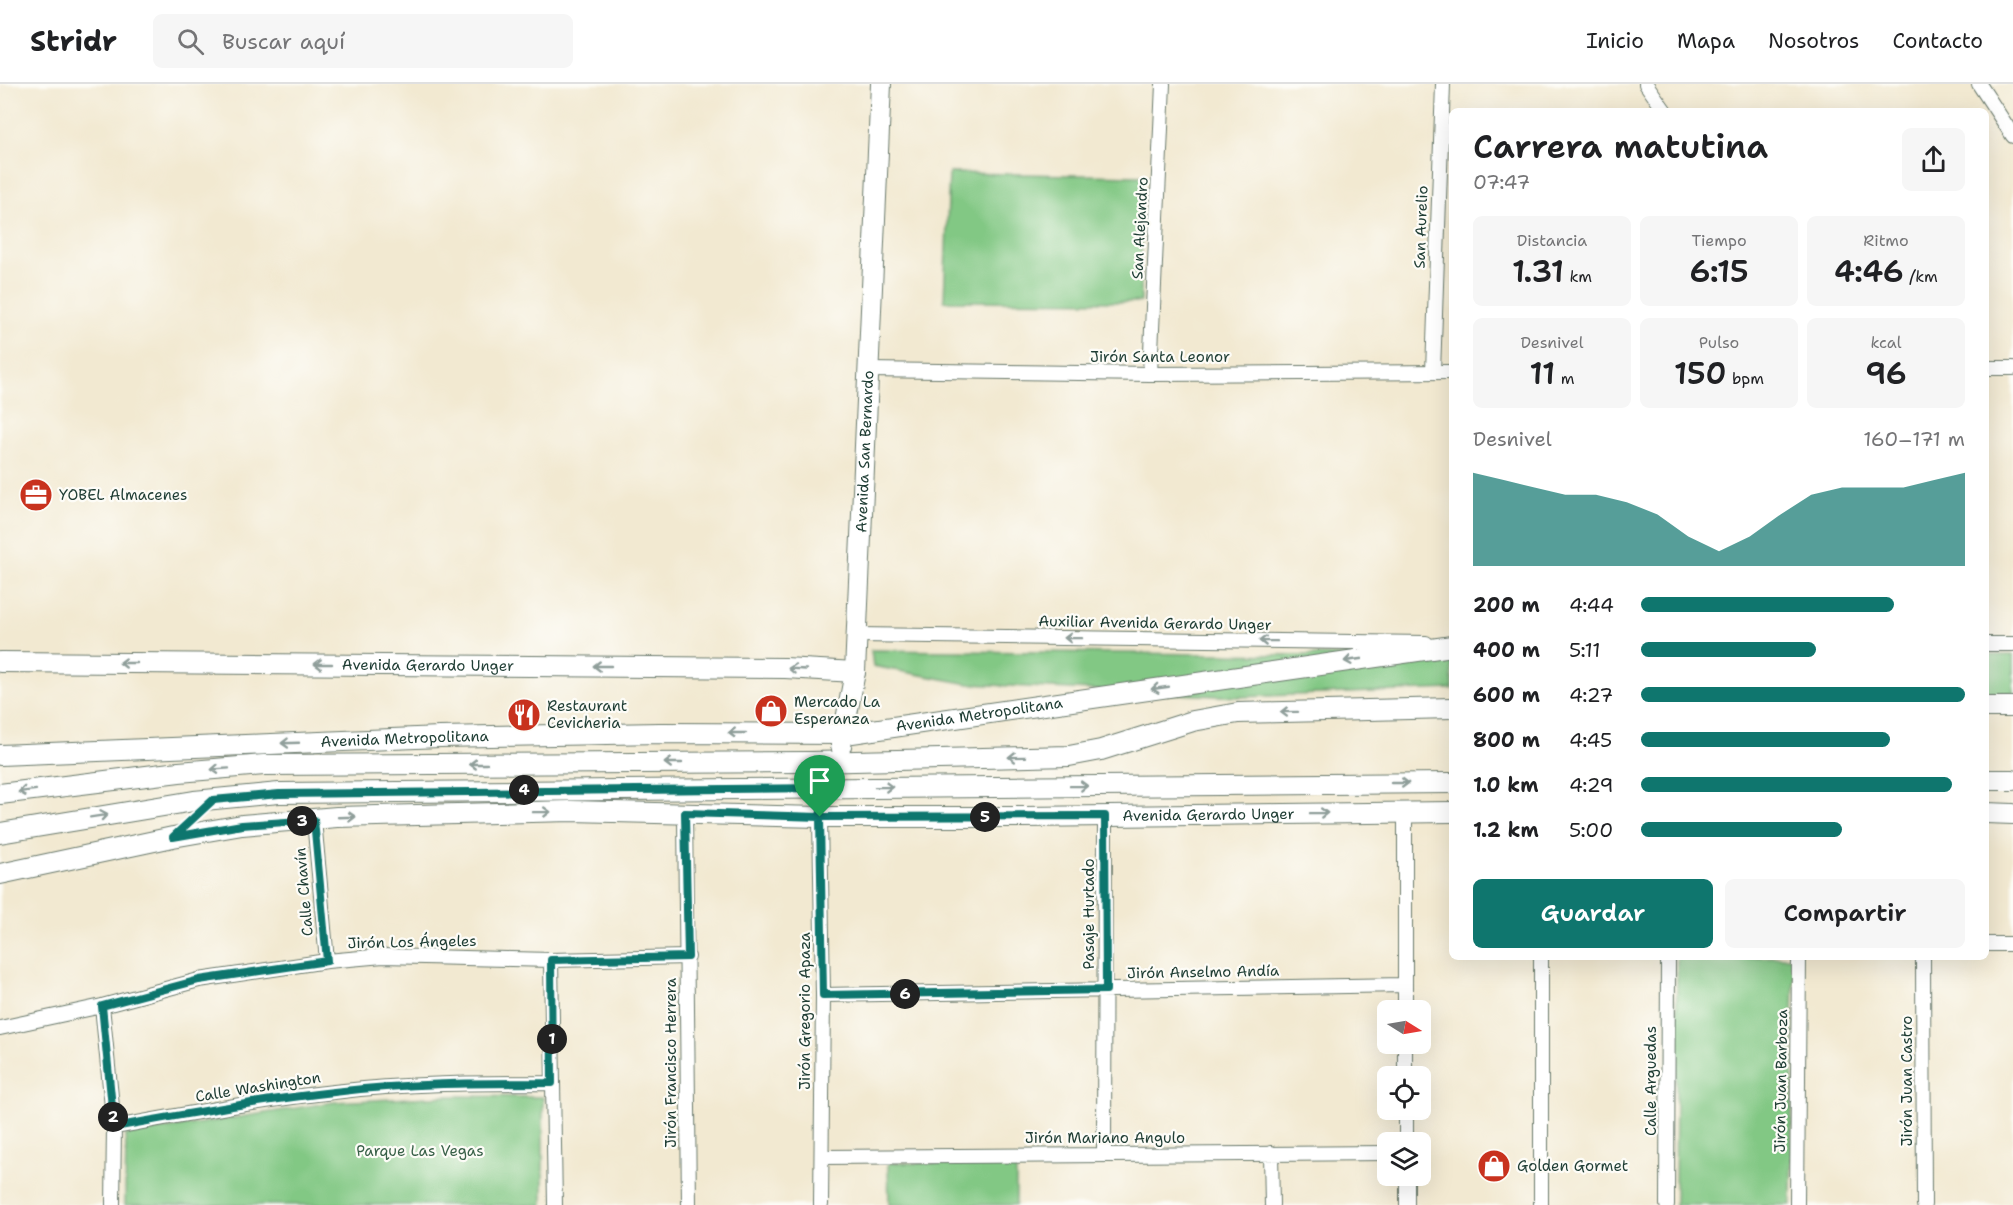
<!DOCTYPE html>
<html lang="es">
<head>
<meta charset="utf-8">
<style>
	:root { --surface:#fff; --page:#f6f6f6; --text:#202124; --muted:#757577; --line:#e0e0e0; --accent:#0f766e }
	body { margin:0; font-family:"Shantell Sans",sans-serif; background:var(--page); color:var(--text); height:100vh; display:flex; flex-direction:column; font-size:22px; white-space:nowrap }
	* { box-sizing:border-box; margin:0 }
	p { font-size:20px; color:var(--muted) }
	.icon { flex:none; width:33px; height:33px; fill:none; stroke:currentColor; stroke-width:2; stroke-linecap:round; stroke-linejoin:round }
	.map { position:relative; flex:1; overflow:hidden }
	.sheet { position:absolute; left:1449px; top:24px; width:540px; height:852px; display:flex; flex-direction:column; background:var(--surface); border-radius:9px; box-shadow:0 6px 24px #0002 }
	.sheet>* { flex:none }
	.needle { width:39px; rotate:101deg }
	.buttons { position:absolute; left:1377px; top:916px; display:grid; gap:12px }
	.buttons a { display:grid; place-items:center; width:54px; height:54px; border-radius:9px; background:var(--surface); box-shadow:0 6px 24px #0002; font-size:30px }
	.pin { position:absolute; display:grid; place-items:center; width:51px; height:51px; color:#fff; margin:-62px -26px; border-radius:50% 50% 50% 0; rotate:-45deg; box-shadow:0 0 6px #0007 }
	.pin .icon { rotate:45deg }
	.km { position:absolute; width:30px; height:30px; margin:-15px; border-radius:50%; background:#222; color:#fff; font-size:16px; line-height:30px; text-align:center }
	.round { display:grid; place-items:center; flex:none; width:63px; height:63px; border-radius:9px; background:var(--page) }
	.summary { display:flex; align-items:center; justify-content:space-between; height:102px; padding:0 24px }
	h1 { font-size:33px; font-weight:600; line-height:45px }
	.figures { display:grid; grid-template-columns:repeat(3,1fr); gap:9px; height:102px; padding:6px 24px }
	.figures div { display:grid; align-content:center; border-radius:9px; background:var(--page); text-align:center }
	.figures b { font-size:30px; font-weight:600 }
	.figures small { font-size:16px; font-weight:400 }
	.figures p { font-size:16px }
	.chart { height:168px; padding:12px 24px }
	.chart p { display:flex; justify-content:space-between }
	.chart svg { width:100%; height:108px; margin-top:6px; fill:var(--accent); opacity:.7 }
	.cta { display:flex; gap:12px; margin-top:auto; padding:12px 24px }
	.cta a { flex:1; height:69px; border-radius:9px; background:var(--accent); color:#fff; font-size:24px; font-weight:600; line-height:69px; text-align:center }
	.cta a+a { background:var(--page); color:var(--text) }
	ul { padding:0 24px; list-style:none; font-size:20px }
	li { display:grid; grid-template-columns:96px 72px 1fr; align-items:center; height:45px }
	li i { height:15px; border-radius:8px; background:var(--accent) }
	header { display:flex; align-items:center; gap:36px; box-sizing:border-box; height:84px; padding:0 30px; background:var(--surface); border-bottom:2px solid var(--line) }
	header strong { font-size:28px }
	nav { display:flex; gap:33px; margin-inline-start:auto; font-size:21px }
	.search { width:420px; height:54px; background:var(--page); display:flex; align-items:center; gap:15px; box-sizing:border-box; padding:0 21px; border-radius:9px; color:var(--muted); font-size:22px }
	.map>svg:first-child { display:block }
	.green { fill:#82c884; stroke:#50825c; stroke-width:1.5 }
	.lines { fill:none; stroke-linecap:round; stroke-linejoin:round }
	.street-casing { stroke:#69796b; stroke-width:16 }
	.secondary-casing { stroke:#69796b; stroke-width:22 }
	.street { stroke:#fff; stroke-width:14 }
	.secondary { stroke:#fff; stroke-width:20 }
	.oneway { stroke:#8f9e9a }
	.route-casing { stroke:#fff; stroke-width:12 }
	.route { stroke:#0f766e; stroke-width:8 }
	.labels { text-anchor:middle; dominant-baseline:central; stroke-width:4.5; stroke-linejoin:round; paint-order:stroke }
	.street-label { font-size:15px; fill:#1f3d34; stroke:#fdfcf7 }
	.poi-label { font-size:15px; fill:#1f3d34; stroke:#fdfcf7; text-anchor:start }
	.park-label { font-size:15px; fill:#386048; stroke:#fdfcf7 }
</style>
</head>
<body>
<header>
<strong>Stridr</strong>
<div class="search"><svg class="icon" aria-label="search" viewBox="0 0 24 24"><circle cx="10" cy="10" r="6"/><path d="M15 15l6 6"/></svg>Buscar aquí</div>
<nav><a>Inicio</a><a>Mapa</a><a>Nosotros</a><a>Contacto</a></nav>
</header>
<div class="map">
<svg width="2013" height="1121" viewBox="0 0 2013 1121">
	<rect width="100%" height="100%" fill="#fdfcf7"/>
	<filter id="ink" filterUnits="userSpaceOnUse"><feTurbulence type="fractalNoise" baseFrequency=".0167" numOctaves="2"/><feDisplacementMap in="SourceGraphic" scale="12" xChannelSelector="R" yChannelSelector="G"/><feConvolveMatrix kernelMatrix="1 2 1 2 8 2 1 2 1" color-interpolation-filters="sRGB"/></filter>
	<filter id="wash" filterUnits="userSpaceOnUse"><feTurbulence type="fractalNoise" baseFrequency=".008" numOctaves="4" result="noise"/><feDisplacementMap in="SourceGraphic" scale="24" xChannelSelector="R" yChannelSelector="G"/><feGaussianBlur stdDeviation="1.35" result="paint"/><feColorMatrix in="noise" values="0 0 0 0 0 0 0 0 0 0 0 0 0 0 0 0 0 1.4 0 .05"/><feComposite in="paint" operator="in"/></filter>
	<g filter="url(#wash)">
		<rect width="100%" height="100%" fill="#f2e9d1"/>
		<path class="green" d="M949,89L1142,92L1141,218L944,217Z
			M871,566L1452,573V605L1240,613L969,600L873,582Z
			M1986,571H2013V609H1986Z
			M1677,873H1794L1791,1121H1675Z
			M450,1012L543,1013V1121H125L126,1051L334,1018Z
			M888,1079L1016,1080V1121H889Z"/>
	</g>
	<g filter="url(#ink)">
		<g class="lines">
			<g class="street-casing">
				<path id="street" d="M1646,0L1665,27
					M1979,0L2013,52
					M1986,284H2013
					M869,286L1150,290L1452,288
					M1433,288L1443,0
					M1150,290L1163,0
					M857,551L1426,559
					M1986,560H2013
					M685,729L689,1121
					M820,733L823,911L821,1121
					M314,736L327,877
					M1986,860H2013
					M1923,873L1924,1121
					M551,876L555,1121
					M823,911L1404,901
					M102,922L114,1043L113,1121
					M1405,927V728
					M0,944L102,922L199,896L327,877L383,872L551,876L688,873
					M1405,960V993
					M1406,1026V1059
					M114,1043C187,1030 260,1016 334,1008C406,999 480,999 552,999
					M1271,1069L1272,1121
					M1104,1071L1105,732
					M822,1073L1388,1069
					M1407,1092V1121
					M1541,1121V873
					M1667,1121L1668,873
					M1797,1121L1799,873"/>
			</g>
			<g class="secondary-casing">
				<g id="secondary">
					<path id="s1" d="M0,578L785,584L855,588"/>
					<path d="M1986,623H2013"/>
					<path id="s2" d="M841,662L855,588L881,0"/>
					<path id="s3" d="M0,671L440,653L660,649L845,650L1452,562"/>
					<path d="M1986,696H2013"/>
					<path d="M0,710L179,688L264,681L812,678L1069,672L1101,666L1193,637L1238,629L1452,624"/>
					<path d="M1986,729L2013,730"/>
					<path d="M0,749L194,717L279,709L1452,699"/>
					<path id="s4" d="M0,790L173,753L242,741L337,733L571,727L820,733H1024L1452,728"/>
				</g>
			</g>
			<use href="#street" class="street"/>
			<use href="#secondary" class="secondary"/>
		</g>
		<defs><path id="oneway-shaft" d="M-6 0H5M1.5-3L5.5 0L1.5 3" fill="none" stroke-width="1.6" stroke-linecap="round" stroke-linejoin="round" transform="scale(1.5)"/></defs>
		<g class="oneway">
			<use href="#oneway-shaft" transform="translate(1073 554) rotate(-179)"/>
			<use href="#oneway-shaft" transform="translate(1268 557) rotate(-179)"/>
			<use href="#oneway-shaft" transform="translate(1353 576) rotate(172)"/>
			<use href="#oneway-shaft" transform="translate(128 579) rotate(-180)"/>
			<use href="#oneway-shaft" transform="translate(323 580) rotate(-180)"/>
			<use href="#oneway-shaft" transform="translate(602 582) rotate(-180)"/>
			<use href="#oneway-shaft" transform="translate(797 585) rotate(-177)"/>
			<use href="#oneway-shaft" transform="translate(1160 604) rotate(172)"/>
			<use href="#oneway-shaft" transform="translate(1289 628) rotate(179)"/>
			<use href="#oneway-shaft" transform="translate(737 649) rotate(-180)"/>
			<use href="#oneway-shaft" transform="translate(290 659) rotate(178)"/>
			<use href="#oneway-shaft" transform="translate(1017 673) rotate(179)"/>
			<use href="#oneway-shaft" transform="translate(673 679) rotate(180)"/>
			<use href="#oneway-shaft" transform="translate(478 680) rotate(180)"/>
			<use href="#oneway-shaft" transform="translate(220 685) rotate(176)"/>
			<use href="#oneway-shaft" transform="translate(1400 699)"/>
			<use href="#oneway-shaft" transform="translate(1079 702) rotate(-1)"/>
			<use href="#oneway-shaft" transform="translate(884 703) rotate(-1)"/>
			<use href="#oneway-shaft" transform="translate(27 707) rotate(173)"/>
			<use href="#oneway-shaft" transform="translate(542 728) rotate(-1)"/>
			<use href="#oneway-shaft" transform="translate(1319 729) rotate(-1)"/>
			<use href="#oneway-shaft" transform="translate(99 732) rotate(-9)"/>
			<use href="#oneway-shaft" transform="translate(347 733) rotate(-2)"/>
		</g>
	</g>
	<g class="lines" filter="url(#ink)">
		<g class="route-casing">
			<path id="route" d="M820,733L685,729L688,873L551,876L552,999C480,999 406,999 334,1008C260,1016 187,1030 114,1043L102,922L199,896L327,877L314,736L242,741L173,753L213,716L279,710L825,704L820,733L1105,732L1106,906L823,911L820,733"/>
		</g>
		<use href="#route" class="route"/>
	</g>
	<defs>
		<g id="office-disc" transform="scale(1.725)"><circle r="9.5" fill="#c8321e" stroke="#fdfcf7"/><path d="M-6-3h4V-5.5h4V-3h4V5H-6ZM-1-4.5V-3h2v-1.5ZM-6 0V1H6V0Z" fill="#fff"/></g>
		<g id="shop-disc" transform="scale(1.725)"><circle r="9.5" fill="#c8321e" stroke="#fdfcf7"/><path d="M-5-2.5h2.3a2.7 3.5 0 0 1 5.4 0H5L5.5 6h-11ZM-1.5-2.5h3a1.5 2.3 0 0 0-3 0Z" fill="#fff"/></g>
		<g id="restaurant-disc" transform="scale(1.725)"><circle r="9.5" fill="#c8321e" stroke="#fdfcf7"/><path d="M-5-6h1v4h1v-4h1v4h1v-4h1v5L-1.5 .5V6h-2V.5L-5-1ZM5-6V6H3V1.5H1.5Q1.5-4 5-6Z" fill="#fff"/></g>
	</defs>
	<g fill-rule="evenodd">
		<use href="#office-disc" x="36" y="411"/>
		<use href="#shop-disc" x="771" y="627"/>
		<use href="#restaurant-disc" x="524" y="631"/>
		<use href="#shop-disc" x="1494" y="1082"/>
	</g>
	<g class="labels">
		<g class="street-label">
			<text transform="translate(1421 143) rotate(-88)">San Aurelio</text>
			<text transform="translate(1140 144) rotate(-87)">San Alejandro</text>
			<text x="1160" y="273">Jirón Santa Leonor</text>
			<text stroke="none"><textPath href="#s2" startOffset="296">Avenida San Bernardo</textPath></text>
			<text transform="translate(1155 539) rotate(1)">Auxiliar Avenida Gerardo Unger</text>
			<text stroke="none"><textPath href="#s1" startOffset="428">Avenida Gerardo Unger</textPath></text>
			<text stroke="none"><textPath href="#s3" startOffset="981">Avenida Metropolitana</textPath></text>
			<text stroke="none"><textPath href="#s3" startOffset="405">Avenida Metropolitana</textPath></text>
			<text stroke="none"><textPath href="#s4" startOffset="1214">Avenida Gerardo Unger</textPath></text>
			<text transform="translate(304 808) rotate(-95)">Calle Chavín</text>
			<text transform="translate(1089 830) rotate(-90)">Pasaje Hurtado</text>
			<text transform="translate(412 858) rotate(-1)">Jirón Los Ángeles</text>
			<text transform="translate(1203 888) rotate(-1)">Jirón Anselmo Andía</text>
			<text transform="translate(805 927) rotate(-90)">Jirón Gregorio Apaza</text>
			<text transform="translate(671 979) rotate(-90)">Jirón Francisco Herrera</text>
			<text transform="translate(1651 997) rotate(-90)">Calle Arguedas</text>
			<text transform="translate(1781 997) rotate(-89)">Jirón Juan Barboza</text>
			<text transform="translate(1907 997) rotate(-90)">Jirón Juan Castro</text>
			<text transform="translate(258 1003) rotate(-9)">Calle Washington</text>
			<text x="1105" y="1054">Jirón Mariano Angulo</text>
		</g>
		<g class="poi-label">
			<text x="59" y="411">YOBEL Almacenes</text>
			<text x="794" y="618">Mercado La<tspan x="794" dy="17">Esperanza</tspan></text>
			<text x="547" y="622">Restaurant<tspan x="547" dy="17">Cevicheria</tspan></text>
			<text x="1517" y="1082">Golden Gormet</text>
		</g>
		<g class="park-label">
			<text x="420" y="1067">Parque Las Vegas</text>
		</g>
	</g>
</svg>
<div class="buttons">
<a><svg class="needle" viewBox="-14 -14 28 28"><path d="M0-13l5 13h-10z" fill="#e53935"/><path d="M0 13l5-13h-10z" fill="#757577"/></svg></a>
<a><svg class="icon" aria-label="locate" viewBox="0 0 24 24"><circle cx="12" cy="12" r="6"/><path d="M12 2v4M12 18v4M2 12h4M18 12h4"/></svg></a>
<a><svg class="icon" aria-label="layers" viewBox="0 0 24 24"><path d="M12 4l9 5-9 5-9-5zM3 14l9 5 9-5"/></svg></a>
</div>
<div class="pin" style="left:820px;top:733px;background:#1e9e55"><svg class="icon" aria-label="arrive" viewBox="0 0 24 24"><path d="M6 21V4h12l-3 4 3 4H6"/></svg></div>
<b class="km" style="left:552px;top:955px">1</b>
<b class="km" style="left:113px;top:1033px">2</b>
<b class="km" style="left:302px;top:737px">3</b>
<b class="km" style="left:524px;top:706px">4</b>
<b class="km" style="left:985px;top:733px">5</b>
<b class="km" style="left:905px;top:910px">6</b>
<section class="sheet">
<div class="summary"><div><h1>Carrera matutina</h1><p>07:47</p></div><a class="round"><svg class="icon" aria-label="share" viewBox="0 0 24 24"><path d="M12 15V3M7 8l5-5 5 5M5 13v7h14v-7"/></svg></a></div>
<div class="figures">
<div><p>Distancia</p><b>1.31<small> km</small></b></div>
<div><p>Tiempo</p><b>6:15</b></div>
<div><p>Ritmo</p><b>4:46<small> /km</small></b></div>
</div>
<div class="figures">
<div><p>Desnivel</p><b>11<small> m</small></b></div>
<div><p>Pulso</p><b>150<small> bpm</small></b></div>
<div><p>kcal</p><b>96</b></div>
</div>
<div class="chart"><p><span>Desnivel</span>160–171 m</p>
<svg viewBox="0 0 160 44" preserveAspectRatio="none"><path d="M0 44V6L10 9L20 12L30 15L40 15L50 18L60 23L70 32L80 38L90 32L100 23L110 15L120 12L130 12L140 12L150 9L160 6V44z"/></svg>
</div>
<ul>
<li><b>200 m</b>4:44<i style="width:78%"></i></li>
<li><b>400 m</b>5:11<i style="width:54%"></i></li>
<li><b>600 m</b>4:27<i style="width:100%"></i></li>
<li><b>800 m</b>4:45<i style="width:77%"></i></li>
<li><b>1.0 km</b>4:29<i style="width:96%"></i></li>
<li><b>1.2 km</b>5:00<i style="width:62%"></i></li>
</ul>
<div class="cta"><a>Guardar</a><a>Compartir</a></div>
</section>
</div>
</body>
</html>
